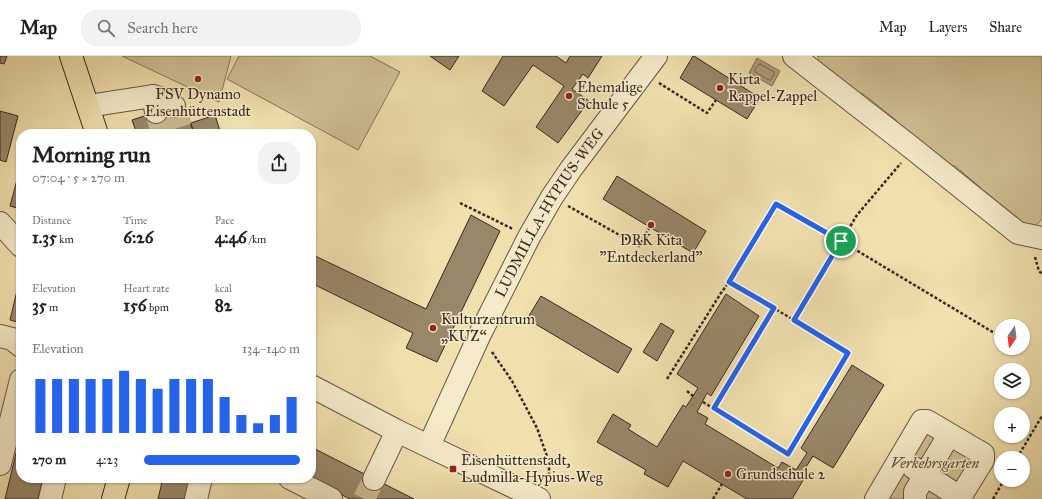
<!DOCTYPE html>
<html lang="en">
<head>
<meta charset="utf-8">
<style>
	:root { --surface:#fff; --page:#f2f2f2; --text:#222; --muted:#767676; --line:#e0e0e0; --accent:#2563eb }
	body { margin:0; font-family:"IM FELL Great Primer",serif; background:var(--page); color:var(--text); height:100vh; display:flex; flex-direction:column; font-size:15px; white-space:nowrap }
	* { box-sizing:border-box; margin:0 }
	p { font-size:13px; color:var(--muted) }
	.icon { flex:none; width:22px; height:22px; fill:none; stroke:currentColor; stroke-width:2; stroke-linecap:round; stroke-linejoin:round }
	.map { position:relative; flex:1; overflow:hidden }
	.side { position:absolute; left:16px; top:73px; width:300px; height:354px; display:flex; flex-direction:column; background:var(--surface); border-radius:16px; box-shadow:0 1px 3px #0004 }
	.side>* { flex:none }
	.needle { width:26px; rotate:194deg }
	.controls { position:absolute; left:994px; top:263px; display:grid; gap:8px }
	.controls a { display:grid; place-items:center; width:36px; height:36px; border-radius:50%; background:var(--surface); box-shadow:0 1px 3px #0004; font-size:20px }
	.pin { position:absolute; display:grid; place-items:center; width:34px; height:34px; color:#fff; margin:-17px; border:2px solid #fff; border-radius:50%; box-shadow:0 1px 4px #0007 }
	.round { display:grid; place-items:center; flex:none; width:42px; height:42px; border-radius:16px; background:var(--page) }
	.headline { display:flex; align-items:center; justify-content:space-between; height:68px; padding:0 16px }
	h1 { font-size:22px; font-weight:700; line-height:30px }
	.figures { display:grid; grid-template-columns:repeat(3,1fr); gap:6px; height:68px; padding:4px 16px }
	.figures div { display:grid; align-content:center }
	.figures b { font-size:17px; font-weight:700 }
	.figures small { font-size:11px; font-weight:400 }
	.figures p { font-size:11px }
	.chart { height:112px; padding:8px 16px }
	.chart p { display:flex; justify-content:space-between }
	.chart svg { width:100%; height:72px; margin-top:4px; stroke:var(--accent); stroke-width:6 }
	ul { padding:0 16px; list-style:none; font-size:13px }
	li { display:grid; grid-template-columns:64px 48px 1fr; align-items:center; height:30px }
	li i { height:10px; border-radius:5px; background:var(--accent) }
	header { display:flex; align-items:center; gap:24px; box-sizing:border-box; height:56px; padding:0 20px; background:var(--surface); border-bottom:1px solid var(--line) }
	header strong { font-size:19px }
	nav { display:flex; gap:22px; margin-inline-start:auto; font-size:14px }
	.search { width:280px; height:36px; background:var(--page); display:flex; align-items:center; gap:10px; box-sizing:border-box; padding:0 14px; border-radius:16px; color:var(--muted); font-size:15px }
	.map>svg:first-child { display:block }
	.green { fill:#d1c196; stroke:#86745a }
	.water { fill:#b2a17d; stroke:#827057 }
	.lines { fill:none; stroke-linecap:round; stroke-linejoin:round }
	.shore { stroke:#76644e; stroke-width:1 }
	.building { fill:#998769; stroke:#3a271f }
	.minor-tunnel { stroke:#ccbb91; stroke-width:22; stroke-dasharray:22 11; stroke-linecap:butt }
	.minor-casing { stroke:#685543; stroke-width:24 }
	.major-casing { stroke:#3a271f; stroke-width:24 }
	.path { stroke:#3a271f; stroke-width:2.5; stroke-dasharray:3 2; stroke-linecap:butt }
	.minor { stroke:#f5ebca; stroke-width:22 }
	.major { stroke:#f0e0ae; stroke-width:22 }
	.route-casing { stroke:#fff; stroke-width:8 }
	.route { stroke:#2563eb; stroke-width:5 }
	.poi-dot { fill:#8f2418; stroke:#f5ebca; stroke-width:1.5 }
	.labels { text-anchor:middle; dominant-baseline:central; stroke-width:3; stroke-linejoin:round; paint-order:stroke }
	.poi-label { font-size:15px; fill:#3a271f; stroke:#f5ebca; text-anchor:start }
	.street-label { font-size:15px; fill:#3a271f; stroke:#f5ebca }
	.park-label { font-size:15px; font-style:italic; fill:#604e3d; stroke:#f5ebca }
</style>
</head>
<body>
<header>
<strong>Map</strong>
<div class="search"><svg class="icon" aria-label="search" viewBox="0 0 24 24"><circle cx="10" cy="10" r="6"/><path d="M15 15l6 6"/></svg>Search here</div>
<nav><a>Map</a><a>Layers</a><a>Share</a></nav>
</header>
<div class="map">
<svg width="1042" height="443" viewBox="0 0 1042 443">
	<rect width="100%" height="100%" fill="#f0e0ae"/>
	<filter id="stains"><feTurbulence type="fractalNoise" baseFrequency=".005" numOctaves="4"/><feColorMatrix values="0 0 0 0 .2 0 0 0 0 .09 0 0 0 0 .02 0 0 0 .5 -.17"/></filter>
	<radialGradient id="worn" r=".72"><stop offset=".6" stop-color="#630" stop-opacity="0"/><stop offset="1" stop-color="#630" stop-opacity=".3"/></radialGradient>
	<path class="green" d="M122,0H231L219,46Z
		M239,0H370L400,16L358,94L227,23Z
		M817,0H1042V163L1031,175L983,141L980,131L955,110L941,108L897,74L896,64L862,37L853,40L814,8L819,2Z
		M918,363L985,394L965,443H871Z"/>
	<path class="water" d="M757,2L780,15L772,30L749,17Z"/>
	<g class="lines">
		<path class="shore" d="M760,8L774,16V18L771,24H769L755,16C754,14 757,9 760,8Z"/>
	</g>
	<path class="building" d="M0,0H7L4,8L0,7Z
		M430,0H459L450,14Z
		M503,0H556L566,7L570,0H602L588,22L583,18L572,33L589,45L558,87L536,71L564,30L533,9L504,50L482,35Z
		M693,0H694L760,42L747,63L680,22Z
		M184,47L194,78H137L132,64Z
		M0,55L18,60L6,106L0,104Z
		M215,59L221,78H194L191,67Z
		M21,109V153L10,150Z
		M617,120L706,175L693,197L603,143Z
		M471,159L500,175L437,306L406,292L413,277L311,227V198L426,253Z
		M21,218V267L10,264Z
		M726,238L759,260L711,340L707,337L697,356L708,362L705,368L778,412L782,406L796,414L807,397L801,392L852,309L884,329L833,412L813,400L801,419L805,421L792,443H747L683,405L668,431L644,418L646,414L597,386L613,358L631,369L628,373L657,391L683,349L686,351L698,332L677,318Z
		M541,240L632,293L618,317L527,263Z
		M661,267L674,275L657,305L643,296Z
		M21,377V422H43L38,443H5Z
		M311,391L414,443H350L309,422H311Z
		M163,422H192L187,443H158Z"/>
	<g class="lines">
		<path class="minor-tunnel" d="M174,50L183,78
			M156,56L162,78
			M364,443L374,423"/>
		<g class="minor-casing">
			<g id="minor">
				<path d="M794,0L912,92L1018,177L1042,182"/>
				<path d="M153,40L167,44L174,50"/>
				<path d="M88,50L153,40L156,56"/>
				<path d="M0,167L20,189L21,190"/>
				<path d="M0,280L12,283L21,290"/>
				<path d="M311,330L397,375L539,443"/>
				<path id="s1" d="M429,390L480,278L529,181L552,141L571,113L656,0"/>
				<path d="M0,408L21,324"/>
				<path d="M914,412L960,441"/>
				<path d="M290,422L331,443"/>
				<path d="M374,423L397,375"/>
				<path d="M50,443L55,422"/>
				<path d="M196,443L201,422"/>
				<path d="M876,443L922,365H927L983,398V404L959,443"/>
				<path d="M915,443V436L949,379"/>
			</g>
		</g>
		<g class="major-casing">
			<path id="major" d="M71,0L97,78
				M113,443L119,422"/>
		</g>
		<path class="path" d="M659,27L707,57L716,44
			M460,147L513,173
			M568,150L639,190L650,171
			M1035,201L1039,215L1042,218
			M729,226L776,148L841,185L1001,281
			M492,296L512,325L537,372L549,406V427
			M667,323L721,237L729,226L794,264L857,159L901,107
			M687,335L693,340
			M703,346L787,398L848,297L794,264
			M714,352L773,252
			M1017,402L1042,360
			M713,443L722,428
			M993,443L1004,424"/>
		<use href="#minor" class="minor"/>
		<use href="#major" class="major"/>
	</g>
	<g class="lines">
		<g class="route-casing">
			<path id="route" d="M776,148L841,185L794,264L848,297L788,398L714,352L774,252L729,226Z"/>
		</g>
		<use href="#route" class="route"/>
	</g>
	<g class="poi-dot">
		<circle cx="198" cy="23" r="4"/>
		<circle cx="720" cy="32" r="4"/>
		<circle cx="569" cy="40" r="4"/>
		<circle cx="651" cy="169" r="4"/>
		<circle cx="433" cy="272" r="4"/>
		<rect x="449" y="409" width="8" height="8" rx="2"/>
		<circle cx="728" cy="418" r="4"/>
	</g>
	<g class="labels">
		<g class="poi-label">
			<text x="728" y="23">Kirta<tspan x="728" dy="17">Rappel-Zappel</tspan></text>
			<text x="577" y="31">Ehemalige<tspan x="577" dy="17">Schule 5</tspan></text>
			<text x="198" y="38" text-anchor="middle">FSV Dynamo<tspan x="198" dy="17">Eisenhüttenstadt</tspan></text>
			<text x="651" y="184" text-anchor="middle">DRK Kita<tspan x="651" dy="17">"Entdeckerland"</tspan></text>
			<text x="441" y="263">Kulturzentrum<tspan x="441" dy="17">„KUZ“</tspan></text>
			<text x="461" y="404">Eisenhüttenstadt,<tspan x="461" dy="17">Ludmilla-Hypius-Weg</tspan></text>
			<text x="736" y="418">Grundschule 2</text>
		</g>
		<g class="street-label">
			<text stroke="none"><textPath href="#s1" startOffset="263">LUDMILLA-HYPIUS-WEG</textPath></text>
		</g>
		<g class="park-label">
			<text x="935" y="407">Verkehrsgarten</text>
		</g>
	</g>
	<rect width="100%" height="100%" filter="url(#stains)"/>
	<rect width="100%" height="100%" fill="url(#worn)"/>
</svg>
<div class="controls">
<a><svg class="needle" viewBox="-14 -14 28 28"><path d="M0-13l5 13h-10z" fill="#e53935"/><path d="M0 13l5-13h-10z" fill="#767676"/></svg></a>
<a><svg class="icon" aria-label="layers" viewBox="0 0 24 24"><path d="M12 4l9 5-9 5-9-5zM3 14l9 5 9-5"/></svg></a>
<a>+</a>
<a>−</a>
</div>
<div class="pin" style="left:841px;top:185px;background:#1e9e55"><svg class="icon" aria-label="arrive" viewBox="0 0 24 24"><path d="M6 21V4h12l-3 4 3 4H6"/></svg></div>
<section class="side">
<div class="headline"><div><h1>Morning run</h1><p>07:04 · 5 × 270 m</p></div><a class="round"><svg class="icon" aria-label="share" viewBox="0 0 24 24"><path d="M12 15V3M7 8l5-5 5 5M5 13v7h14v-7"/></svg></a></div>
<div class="figures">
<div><p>Distance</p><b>1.35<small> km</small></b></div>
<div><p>Time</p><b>6:26</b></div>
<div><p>Pace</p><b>4:46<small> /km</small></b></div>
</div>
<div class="figures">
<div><p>Elevation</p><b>35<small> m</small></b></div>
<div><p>Heart rate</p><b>156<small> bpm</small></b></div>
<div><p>kcal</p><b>82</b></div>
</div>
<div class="chart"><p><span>Elevation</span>134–140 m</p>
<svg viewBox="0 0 160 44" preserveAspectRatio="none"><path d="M5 44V11M15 44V11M25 44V11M35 44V11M45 44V11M55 44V6M65 44V11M75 44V17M85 44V11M95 44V11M105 44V11M115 44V22M125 44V33M135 44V38M145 44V33M155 44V22"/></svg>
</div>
<ul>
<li><b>270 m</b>4:23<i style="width:100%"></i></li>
</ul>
</section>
</div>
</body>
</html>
